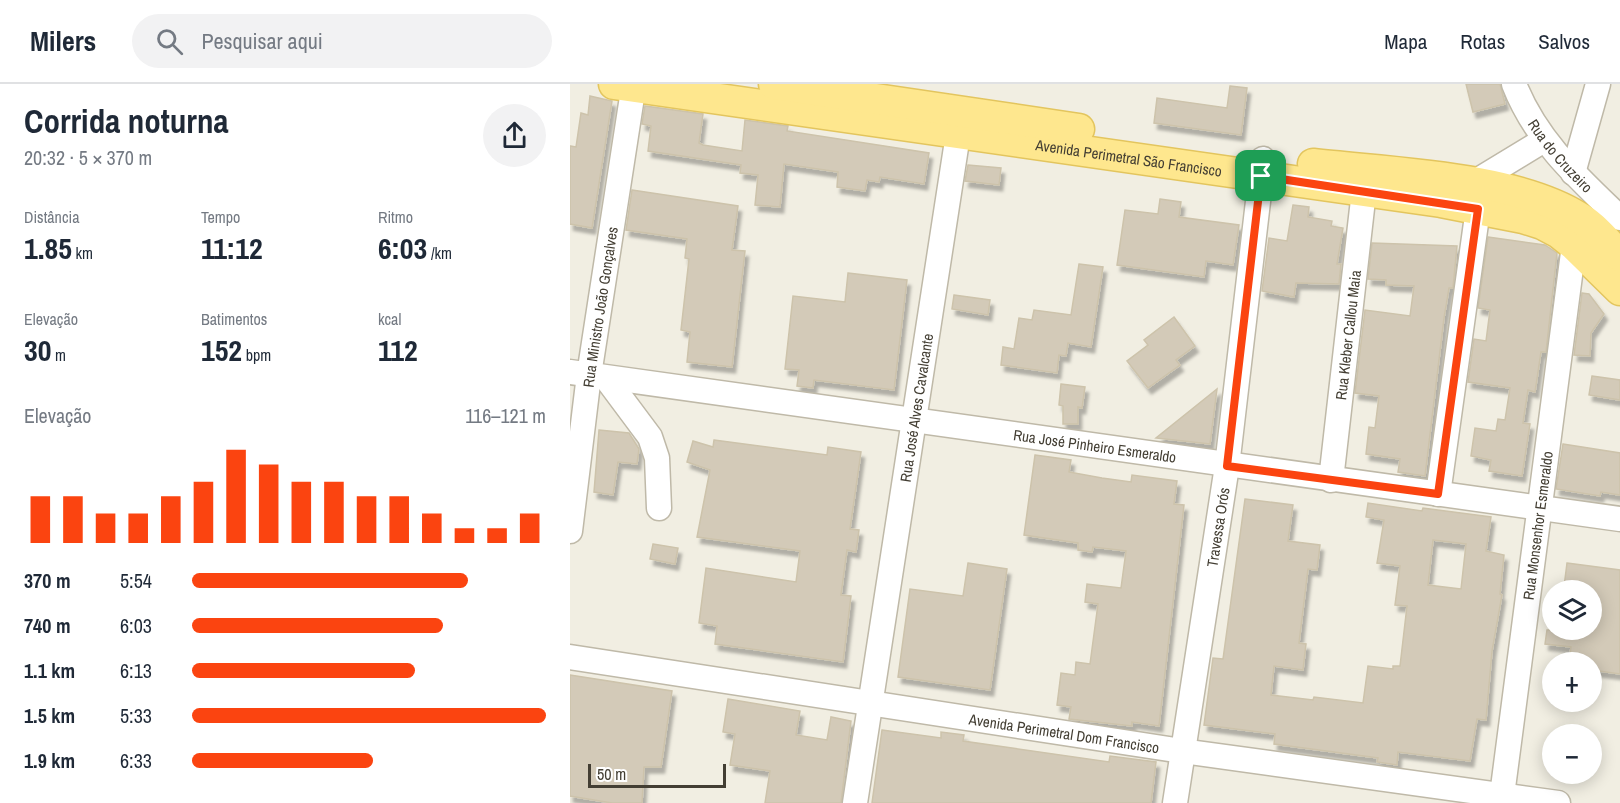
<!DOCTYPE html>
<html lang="pt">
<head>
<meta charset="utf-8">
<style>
	:root { --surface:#fff; --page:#f2f2f3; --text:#1f2937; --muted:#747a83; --line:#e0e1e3; --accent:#fb4410 }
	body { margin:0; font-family:"Archivo Narrow",sans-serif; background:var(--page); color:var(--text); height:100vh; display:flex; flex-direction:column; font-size:22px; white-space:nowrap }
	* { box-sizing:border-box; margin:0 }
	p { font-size:20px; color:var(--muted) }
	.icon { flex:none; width:33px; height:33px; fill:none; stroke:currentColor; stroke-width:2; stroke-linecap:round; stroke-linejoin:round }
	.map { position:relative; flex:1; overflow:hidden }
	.panel { display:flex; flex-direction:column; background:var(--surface); width:570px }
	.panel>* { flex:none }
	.controls { position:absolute; left:972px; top:496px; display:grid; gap:12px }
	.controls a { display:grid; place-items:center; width:60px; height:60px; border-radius:50%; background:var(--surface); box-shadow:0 3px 15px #0003; font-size:30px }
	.scale { position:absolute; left:18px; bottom:15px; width:138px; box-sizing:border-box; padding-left:6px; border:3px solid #433e33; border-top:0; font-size:16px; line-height:21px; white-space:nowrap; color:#433e33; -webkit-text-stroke:4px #fff; paint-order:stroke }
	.pin { position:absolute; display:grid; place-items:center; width:51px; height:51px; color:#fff; margin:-26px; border-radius:12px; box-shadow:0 3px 9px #0006 }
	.round { display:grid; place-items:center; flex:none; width:63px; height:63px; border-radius:32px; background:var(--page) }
	.summary { display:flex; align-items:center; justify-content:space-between; height:102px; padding:0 24px }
	h1 { font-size:33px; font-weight:700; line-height:45px }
	.metrics { display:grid; grid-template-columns:repeat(3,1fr); gap:9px; height:102px; padding:6px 24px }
	.metrics div { display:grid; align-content:center }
	.metrics b { font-size:30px; font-weight:700 }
	.metrics small { font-size:16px; font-weight:400 }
	.metrics p { font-size:16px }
	.chart { height:168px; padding:12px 24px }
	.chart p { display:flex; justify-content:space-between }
	.chart svg { width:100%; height:108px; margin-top:6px; stroke:var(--accent); stroke-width:6 }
	ul { padding:0 24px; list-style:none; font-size:20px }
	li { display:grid; grid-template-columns:96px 72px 1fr; align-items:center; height:45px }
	li i { height:15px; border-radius:8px; background:var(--accent) }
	header { display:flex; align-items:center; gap:36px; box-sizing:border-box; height:84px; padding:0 30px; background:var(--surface); border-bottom:2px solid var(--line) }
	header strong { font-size:28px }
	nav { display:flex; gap:33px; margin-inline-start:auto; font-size:21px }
	.search { width:420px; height:54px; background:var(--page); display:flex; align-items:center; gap:15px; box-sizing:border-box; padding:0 21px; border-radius:33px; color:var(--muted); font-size:22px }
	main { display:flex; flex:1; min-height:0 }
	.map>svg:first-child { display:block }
	.building { fill:#d3cab8; stroke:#cdc3ab; stroke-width:1.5; fill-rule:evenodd; filter:url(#shadow) }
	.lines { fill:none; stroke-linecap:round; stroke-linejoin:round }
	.minor-casing { stroke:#bfb9a8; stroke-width:27 }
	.major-casing { stroke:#e3c55e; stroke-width:33 }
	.minor { stroke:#fff; stroke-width:24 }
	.major { stroke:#fee78e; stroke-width:30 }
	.route-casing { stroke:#fff; stroke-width:12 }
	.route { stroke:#fb4410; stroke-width:8 }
	.labels { text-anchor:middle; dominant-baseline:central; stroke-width:6; stroke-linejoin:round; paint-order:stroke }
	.street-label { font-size:15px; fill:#433e33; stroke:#fff }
</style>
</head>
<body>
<header>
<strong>Milers</strong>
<div class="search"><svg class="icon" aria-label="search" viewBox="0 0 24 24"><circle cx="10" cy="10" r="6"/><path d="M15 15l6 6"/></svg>Pesquisar aqui</div>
<nav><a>Mapa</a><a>Rotas</a><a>Salvos</a></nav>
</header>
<main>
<section class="panel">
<div class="summary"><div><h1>Corrida noturna</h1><p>20:32 · 5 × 370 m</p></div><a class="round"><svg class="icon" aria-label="share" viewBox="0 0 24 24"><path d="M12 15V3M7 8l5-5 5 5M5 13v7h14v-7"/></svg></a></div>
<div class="metrics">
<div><p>Distância</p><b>1.85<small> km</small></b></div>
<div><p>Tempo</p><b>11:12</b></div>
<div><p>Ritmo</p><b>6:03<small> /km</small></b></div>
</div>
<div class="metrics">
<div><p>Elevação</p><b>30<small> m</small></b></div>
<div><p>Batimentos</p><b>152<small> bpm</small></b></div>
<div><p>kcal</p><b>112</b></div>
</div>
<div class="chart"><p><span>Elevação</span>116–121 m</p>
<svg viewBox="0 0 160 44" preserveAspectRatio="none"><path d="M5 44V25M15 44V25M25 44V32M35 44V32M45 44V25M55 44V19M65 44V6M75 44V12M85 44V19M95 44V19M105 44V25M115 44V25M125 44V32M135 44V38M145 44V38M155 44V32"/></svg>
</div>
<ul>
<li><b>370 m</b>5:54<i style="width:78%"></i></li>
<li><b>740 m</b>6:03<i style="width:71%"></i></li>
<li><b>1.1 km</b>6:13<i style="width:63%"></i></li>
<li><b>1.5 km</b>5:33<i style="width:100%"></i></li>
<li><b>1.9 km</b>6:33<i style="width:51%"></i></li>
</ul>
</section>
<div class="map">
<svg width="1050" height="719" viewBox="0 0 1050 719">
	<defs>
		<filter id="shadow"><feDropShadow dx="3.5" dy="6" stdDeviation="1.5" flood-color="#0004"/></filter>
	</defs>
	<rect width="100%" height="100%" fill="#f1eee2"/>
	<path class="building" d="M896,0H930L935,20L903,28Z
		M660,2L677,4L671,51L584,39L587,14L657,24Z
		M20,12L42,17L22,144L0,140V62L6,63L11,29L18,31Z
		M75,22L133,30L129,59L133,61L172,67L175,36L218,42L217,47L359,69L354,100L310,93L309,98L297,96L295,107L267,103L268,88L214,80L210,123L185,121L188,91L170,89L171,81L78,67L81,42L72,40Z
		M398,81L431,84L429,101L395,97Z
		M62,106L168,122L162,166L175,167L162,283L117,278L120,248L111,246L119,175L115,174L117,155L56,146Z
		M590,115L611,118L609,133L669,141L663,181L636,177L634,193L547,181L555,126L588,130Z
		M723,121L739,123L738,133L762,137L761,142L773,144L767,180H771L769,200L726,199L724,213L692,207L699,154L717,157Z
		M918,153L975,161L987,169L976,268H971L965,308L958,306L953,339L960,340L952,392L919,387L921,376L901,372L905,344L926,347L928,335L935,336L940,304L898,298L904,255L916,257L920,226L908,224Z
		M802,159L887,162L883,204H879L874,234L855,392L828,388L830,375L796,370L799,343L805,344L809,312L785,309L795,226L840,232L844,202L816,201V196L798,195Z
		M509,180L533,183L521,263L498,259L496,272L489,271L487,289L431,281L433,263L444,265L449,234L462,236L464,226L501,231Z
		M278,189L337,196L324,306L244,296L243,304L227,302L229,286L215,285L223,212L275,218Z
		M1012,209L1019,210L1034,230L1021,249L1020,272L1004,271Z
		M384,211L420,216L418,231L382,225Z
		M604,233L625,262L606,276L610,281L578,304L557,277L578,261L574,256Z
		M1022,292L1050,296V316L1019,311Z
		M491,300L515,303L512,324L508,323V340H493V322L489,321Z
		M647,305L640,360L586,354Z
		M29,346L59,349L69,365L67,380L48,378L43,411L24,408Z
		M144,356L257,371L258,363L291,368L280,445L289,446L286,468L277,466L271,511L281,512L273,578L145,560L147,542L129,539L136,484L226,498L230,467L127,453L140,386L117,378L123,357L143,363Z
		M993,360L1050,369V411L1031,408L1030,412L986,405Z
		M465,371L501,376L499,388L532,394L561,398L562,391L607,397L604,420L614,421L589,642L562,638V642L499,635L501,623L487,621L491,589L505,591L506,578L520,580L528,520L515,518L517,500L551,504L556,467L523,463L522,468L508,466V459L454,451Z
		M675,415L723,421L718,457L750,461L747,486L738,485L729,559L736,560L733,586L704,582L701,611L743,616L744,613L793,619L798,582L823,585V582H830L837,522L825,521L830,482L807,479L814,436L796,433L798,419L852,427L853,424L921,433L916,467L934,471L930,510L932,511L922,567L916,636L907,635L900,677L828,668L827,681L807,678L808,674L704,660L705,650L634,641L643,574L653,575ZM863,456L896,460L891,505L858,501Z
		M83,460L108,464L105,480L80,475Z
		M398,479L437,485L420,606L328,593L340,505L393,512Z
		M997,479L1050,486V590L1022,586V579H999L1001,563L975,560L977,546H1022V507H1005V504L994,503Z
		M0,591L102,607L91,683H74L72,719H42L0,712Z
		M158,615L230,627L226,651L257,656L261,633L281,637L271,719H195L200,687L160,681L165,650L153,648Z
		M312,646L371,654V648L394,651L393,657L539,678L540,672L586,678L581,719H302Z"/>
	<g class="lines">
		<g class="minor-casing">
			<g id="minor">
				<path id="s1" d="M944,0C966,56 1007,93 1050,134"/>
				<path d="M1003,89L1028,0"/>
				<path d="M905,98L974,56"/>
				<path id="s2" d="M0,288L1050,435"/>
				<path d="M36,294L80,353L87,374L89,424"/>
				<path id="s3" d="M761,396L794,107"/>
				<path d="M868,410L908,125"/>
				<path id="s4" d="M0,447L19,291L64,0"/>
				<path id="s5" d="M0,573L612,667L988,719"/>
				<path id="s6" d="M285,719L391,31"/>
				<path id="s7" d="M605,719L657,382L693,75"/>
				<path id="s8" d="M931,719L1004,161"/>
			</g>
		</g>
		<g class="major-casing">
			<g id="major">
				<path id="s9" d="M44,0L871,118L953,134L972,140L989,149L1004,161L1050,206"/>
				<path d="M204,0L509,45"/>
				<path d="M743,80C821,89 944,92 1010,134C1026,144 1038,159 1050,172"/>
			</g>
		</g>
		<use href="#minor" class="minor"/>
		<use href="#major" class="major"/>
	</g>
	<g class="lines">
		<g class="route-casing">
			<path id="route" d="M691,92L908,125L868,410L657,382Z"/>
		</g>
		<use href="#route" class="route"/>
	</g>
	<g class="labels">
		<g class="street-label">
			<text stroke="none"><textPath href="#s1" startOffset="86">Rua do Cruzeiro</textPath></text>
			<text stroke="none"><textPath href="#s9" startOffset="520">Avenida Perimetral São Francisco</textPath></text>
			<text stroke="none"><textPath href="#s4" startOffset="226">Rua Ministro João Gonçalves</textPath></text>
			<text stroke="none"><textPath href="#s3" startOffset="146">Rua Kleber Callou Maia</textPath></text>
			<text stroke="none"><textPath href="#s6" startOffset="400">Rua José Alves Cavalcante</textPath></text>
			<text stroke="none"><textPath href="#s2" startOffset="530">Rua José Pinheiro Esmeraldo</textPath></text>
			<text stroke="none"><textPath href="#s8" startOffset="280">Rua Monsenhor Esmeraldo</textPath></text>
			<text stroke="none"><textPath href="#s7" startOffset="279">Travessa Orós</textPath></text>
			<text stroke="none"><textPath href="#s5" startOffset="500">Avenida Perimetral Dom Francisco</textPath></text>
		</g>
	</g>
</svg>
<div class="controls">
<a><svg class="icon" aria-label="layers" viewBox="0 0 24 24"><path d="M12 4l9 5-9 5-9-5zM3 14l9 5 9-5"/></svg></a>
<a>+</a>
<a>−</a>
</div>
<div class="scale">50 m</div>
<div class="pin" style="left:691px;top:92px;background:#1e9e55"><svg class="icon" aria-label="arrive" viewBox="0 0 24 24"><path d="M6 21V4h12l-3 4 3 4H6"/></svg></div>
</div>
</main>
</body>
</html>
